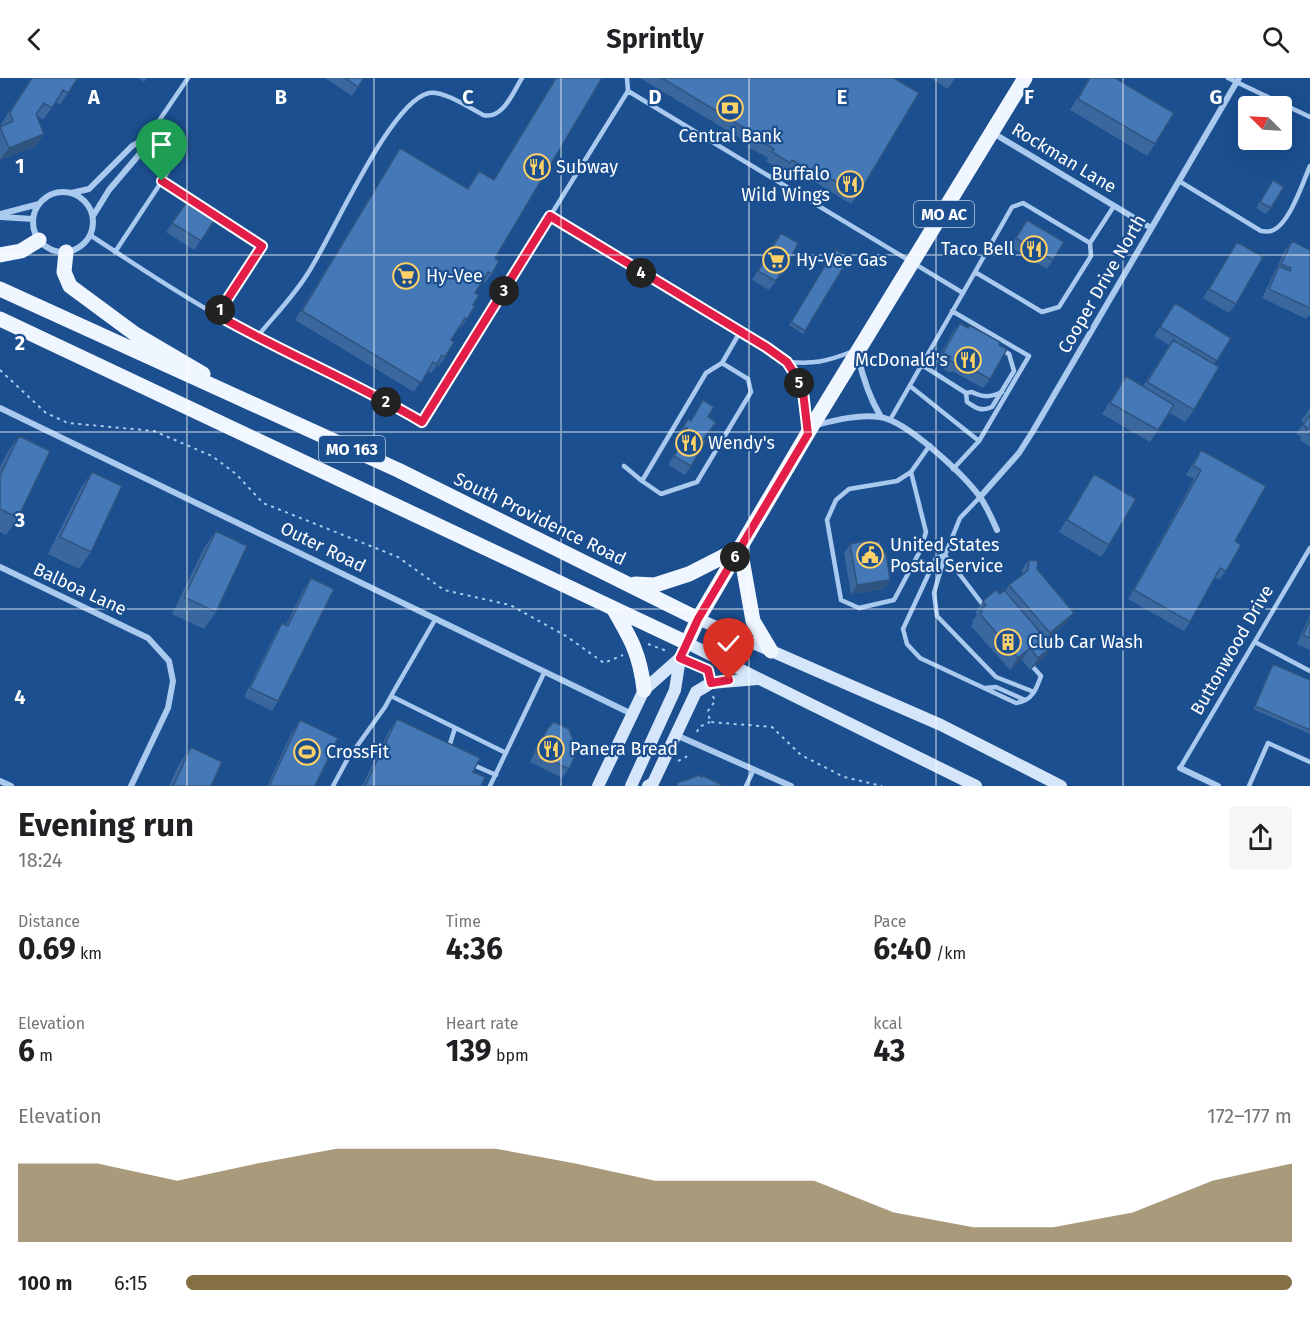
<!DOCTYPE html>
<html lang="en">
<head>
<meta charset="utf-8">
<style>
	:root { --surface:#fff; --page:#f6f6f6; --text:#202124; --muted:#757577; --accent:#847042 }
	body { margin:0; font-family:"Fira Sans",sans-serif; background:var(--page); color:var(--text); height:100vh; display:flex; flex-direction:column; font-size:22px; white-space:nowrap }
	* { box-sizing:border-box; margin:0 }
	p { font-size:20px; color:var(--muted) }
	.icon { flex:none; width:33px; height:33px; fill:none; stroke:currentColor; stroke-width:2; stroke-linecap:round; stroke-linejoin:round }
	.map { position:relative; height:708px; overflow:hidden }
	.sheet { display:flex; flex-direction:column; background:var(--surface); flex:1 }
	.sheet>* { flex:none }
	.needle { width:39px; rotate:294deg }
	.buttons { position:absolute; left:1238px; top:18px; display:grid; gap:12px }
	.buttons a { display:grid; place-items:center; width:54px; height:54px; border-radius:6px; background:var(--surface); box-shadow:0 6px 24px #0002; font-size:30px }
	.pin { position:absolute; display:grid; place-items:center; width:51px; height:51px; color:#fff; margin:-62px -26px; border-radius:50% 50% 50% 0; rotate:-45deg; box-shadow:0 0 6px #0007 }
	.pin .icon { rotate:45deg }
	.km { position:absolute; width:30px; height:30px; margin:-15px; border-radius:50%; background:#222; color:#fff; font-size:16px; line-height:30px; text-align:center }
	.round { display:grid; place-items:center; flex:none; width:63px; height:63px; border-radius:6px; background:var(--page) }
	.summary { display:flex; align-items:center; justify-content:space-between; height:102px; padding:0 18px }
	h1 { font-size:33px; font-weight:700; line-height:45px }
	.metrics { display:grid; grid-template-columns:repeat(3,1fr); gap:9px; height:102px; padding:6px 18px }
	.metrics div { display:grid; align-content:center }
	.metrics b { font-size:30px; font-weight:700 }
	.metrics small { font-size:16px; font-weight:400 }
	.metrics p { font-size:16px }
	.chart { height:168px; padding:12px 18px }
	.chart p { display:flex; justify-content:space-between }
	.chart svg { width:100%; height:108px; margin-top:6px; fill:var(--accent); opacity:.7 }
	ul { padding:0 18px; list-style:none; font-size:20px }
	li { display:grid; grid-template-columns:96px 72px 1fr; align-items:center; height:45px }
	li i { height:15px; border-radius:8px; background:var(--accent) }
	header { display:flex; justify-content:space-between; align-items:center; height:78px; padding:0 18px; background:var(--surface); font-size:27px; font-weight:700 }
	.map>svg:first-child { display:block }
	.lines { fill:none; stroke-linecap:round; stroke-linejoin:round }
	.path { stroke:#a9c9ee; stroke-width:2; stroke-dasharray:3 4.5; stroke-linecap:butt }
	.lane { stroke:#a9c9ee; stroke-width:4.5 }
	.street { stroke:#a9c9ee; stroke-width:6 }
	.secondary { stroke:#d6e6fa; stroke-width:12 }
	.primary { stroke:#f0f6ff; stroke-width:15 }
	.wall { fill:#3a679d }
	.shaded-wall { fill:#305480 }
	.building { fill:#4478b7; stroke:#305480; stroke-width:1.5 }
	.route-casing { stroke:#fff; stroke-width:12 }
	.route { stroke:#e11d48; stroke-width:8 }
	.grid { fill:none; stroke:#fff; stroke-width:1.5; stroke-opacity:0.55 }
	.labels { text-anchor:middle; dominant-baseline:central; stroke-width:4.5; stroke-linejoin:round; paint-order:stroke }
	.shield { fill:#1b4f8f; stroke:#bbcadd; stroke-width:1.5 }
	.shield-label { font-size:16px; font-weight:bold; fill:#fff }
	.poi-label { font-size:18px; fill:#fff; stroke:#1b4f8f; text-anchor:start }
	.street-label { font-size:18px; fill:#fff; stroke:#1b4f8f }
	.grid-label { font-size:20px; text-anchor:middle; font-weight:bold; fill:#fff; stroke:#1b4f8f; stroke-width:4.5; stroke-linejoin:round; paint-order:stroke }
</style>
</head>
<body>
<header><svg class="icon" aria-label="back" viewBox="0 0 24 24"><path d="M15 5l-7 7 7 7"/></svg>Sprintly<svg class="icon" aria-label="search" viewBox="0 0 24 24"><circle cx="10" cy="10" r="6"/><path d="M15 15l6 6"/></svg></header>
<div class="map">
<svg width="1310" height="708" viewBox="0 0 1310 708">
	<rect width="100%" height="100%" fill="#1b4f8f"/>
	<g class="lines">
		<path class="path" d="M0,292L46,335L68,345L154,353L212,378L236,396L263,425L398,479L444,512L510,527L566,558L604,585L623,577
			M648,566L667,573
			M691,585L708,592
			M713,618L715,623L708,633L710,644L772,649L801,677L844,699L882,708
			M697,654L699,649L710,644
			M678,683L686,679L689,674"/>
		<path class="lane" d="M1228,0L1310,39
			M628,13L963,215
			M148,59L188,0
			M171,88L162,103L262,168L217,237
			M1179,103L1261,153C1264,153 1267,154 1271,153C1289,148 1303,104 1310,88
			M550,138L766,269C801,294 802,305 807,346
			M90,157C143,192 195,226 250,256C307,286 367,311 422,344L628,13L627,0
			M1090,165L1023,125L1012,129L975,194L1042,234L1059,229L1091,178L1090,165L1114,128
			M115,174L162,103
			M952,233L1029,278L979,363L953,391
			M257,259C274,238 294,218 308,195C332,159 390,23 429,15C443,12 470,30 483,37C503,42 513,14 522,0
			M787,284C815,286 825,284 851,274
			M722,285L740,254
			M922,287L966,315L972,314C984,320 990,319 1002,314
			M910,308L979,363
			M966,315L967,324C976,330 981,334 992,329L1014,293L1009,276L1002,272
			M890,342L975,194
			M624,388L642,403L661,416L697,404L751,314L748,301L722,285L706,295L642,403
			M911,394L926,454L920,473L894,522L859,530L841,522L827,442L836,422L849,411L897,403L911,394L930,367
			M980,419L960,440L945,477L934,515L937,538L996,599L1034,614
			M945,477L936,480L903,551L907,566L920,580L1016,625C1032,623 1036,612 1041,598L1033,589
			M945,477L983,527
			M436,540L391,618L506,675
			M1255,564L1310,593
			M985,610L996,609L1025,622
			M449,669L455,650
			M471,686L496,697
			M1180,690L1310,470
			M333,708L347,682L385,629L391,618
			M490,708L544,595
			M746,708L754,691
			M1249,708L1268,665L1310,684"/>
		<path class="street" d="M993,55L1151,150
			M33 144a30 30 0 1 1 60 0a30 30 0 1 1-60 0Z
			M71,115L89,111L132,68L148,59
			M0,136L39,126
			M93,138L109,112L143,72L148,60
			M0,139L33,141
			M858,278C863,301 869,319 881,339
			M0,330L632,636
			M816,347C836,342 859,336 880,339C907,343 964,397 980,419C987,429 992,441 997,452
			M980,419L1019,375L1033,353L1239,0
			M0,489L148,560L169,583L173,603L168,630L131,708
			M676,657L791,708
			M1180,690L1218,708
			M0,703L11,708"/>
		<path class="secondary" d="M698,541L941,647L1061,708
			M598,708L644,612L680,580
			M631,708L675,612L680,580L687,565L976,708
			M648,708L653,705L696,614L711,605L757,601"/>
		<path class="primary" d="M66,174L64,194L70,208L135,256L203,296
			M0,177L21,173L39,162
			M0,211L398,392L698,541
			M0,241L687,565L698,541L812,348L1025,0
			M635,506L655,507L689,496L740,470L753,543L771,573
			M613,530C631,561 640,576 644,612"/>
	</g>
	<path class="wall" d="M31,0H78L60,27L56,24L43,42L37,37L44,56L36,68L0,82V49L2,48L1,46Z
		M138,0H147L144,4Z
		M325,0H364L352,18Z
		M555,0H602L495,180L492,196L485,205L483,203L475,215L473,227L467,241L461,250L459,249L451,262L445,279L439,288L437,287L431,295L428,293L414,314L295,242L400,70L467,110L479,93L494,102Z
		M640,0H894L858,117L851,126L807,99L805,103L786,91L784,94L766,83L768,80L748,69L750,66Z
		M930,0H955L948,11Z
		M1089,0H1115L1155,66L1147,78L1070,32Z
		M1273,102L1271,130L1266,136L1256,130Z
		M186,125L214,143L194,172L166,154Z
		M1027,142L1053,182L1047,191L1010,169Z
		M781,155L784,194L769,212L752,202L774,164Z
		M1292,163L1310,172V236L1306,241L1262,220L1285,172Z
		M1237,164L1236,226L1229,235L1203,220Z
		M835,171L849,180L803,256L789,247Z
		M1175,225L1231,260L1214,286L1194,332L1185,344L1170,335L1150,364L1102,336L1126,298L1143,308L1169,267L1154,258Z
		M960,245L999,267L990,301L983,310L952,293L950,295L943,291L945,288L936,284L953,254Z
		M703,322L708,339L703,362L691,388L685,397L668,387L679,369L676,367L680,360L677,358L688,341L690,343Z
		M1310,330V369L1300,362L1301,359L1296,356L1304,345L1301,343Z
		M19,358L18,440L6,457L0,454V389L7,375Z
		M1201,372L1235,463L1226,493L1219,502L1215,500L1190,544L1184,553L1128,521L1194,401L1186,397Z
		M92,394L91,474L79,491L48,476L80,411Z
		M1094,396L1109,467L1101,479L1059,454L1086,408Z
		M216,453V534L204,551L172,536L204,470Z
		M850,466H865L883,476L890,502L884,511L851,516L844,475Z
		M1029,482L1067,544L1047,561L1048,563L1058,566L1048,574L1044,580L1030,592L1022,582L1010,592L971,548L973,545L972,544L977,537L975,535L983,523L1005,513L1009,507L1022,497V491Z
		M311,500L278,623L272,633L244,619L276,554L282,545L286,547L305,509Z
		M1310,537V572L1297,566Z
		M1273,586L1310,602V656L1253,631Z
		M397,641L473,694L481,708H362L389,653Z
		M300,642L315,708H267L292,654Z
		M547,651L569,691L562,700L530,684L541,660Z
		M191,669L211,708H169L179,686Z"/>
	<path class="shaded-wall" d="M44,56L36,68L0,82L9,70Z
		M890,502L884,511L851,516L857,507Z
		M1074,535L1067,544L1043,564L1050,555Z
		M1060,562L1048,574L1044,580L1030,592L1038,580Z
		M1030,570L1022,582L1010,592L1018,580Z"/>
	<path class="building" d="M32,0H78L68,15L63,12L52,30L44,25L36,36L44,56L9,70L0,49L13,43L10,34Z
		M345,0H364L358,9Z
		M556,0H602L495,180L499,183L492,196L488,194L475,215L479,217L473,227L475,228L467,241L465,240L451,262L454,264L445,279L442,277L437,286L433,284L421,305L302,233L400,70L468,111L479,93L494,102Z
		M662,0H894L919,15L858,117L813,90L811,93L792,82L790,85L772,74L774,71L754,59L756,57Z
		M1090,0H1115L1174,35L1155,66L1078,21Z
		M1273,102L1284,109L1271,130L1260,124Z
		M186,125L214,143L201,163L172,145Z
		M1027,142L1064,164L1053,182L1016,160Z
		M781,155L798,165L784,194L782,193L776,203L758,193Z
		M1292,163L1310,172V230L1269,211L1279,188L1290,193L1291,190L1281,186Z
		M1237,164L1263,179L1236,226L1209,211Z
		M835,171L849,180L805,253L791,244Z
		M1175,225L1231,260L1217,283L1160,249Z
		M960,245L968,250L969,247L1000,264L999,267L1007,271L990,301L958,283L956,286L949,282L951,279L943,275Z
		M1173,262L1219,289L1194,332L1147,304Z
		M1126,298L1174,327L1158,352L1110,325Z
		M703,322L714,329L708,339L716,344L703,362L706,363L691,388L674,378L685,360L682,358L687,350L683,349L688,341L691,343Z
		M1310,337V356L1306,353L1308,350L1303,347Z
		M19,358L50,373L18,440L0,431V398Z
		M1201,372L1266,408L1235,463L1241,467L1226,493L1220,490L1190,544L1134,512L1201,392L1193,388Z
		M92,394L122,408L91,474L60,459Z
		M1094,396L1136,421L1109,467L1067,442Z
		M216,453L247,468L216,534L184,519Z
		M865,463L867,478L886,475L890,502L857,507L850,466Z
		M880,463L883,476L867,478L865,466Z
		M1029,482L1038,483L1037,491L1074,535L1050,555L1009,507L1028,492Z
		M311,500L334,511L278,623L250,610L282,545L288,548Z
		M996,512L1000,516L1004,512L1052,568L1038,580L1030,570L1018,580L980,536L982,534L981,532L986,527L983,523Z
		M1310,542V560L1303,557Z
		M1055,557L1060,562L1050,570L1052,568L1048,563Z
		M1273,586L1310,602V652L1255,628Z
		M397,641L480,680L473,694L485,699L481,708H365Z
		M300,642L338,660L315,708H269Z
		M554,644L569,651L577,673L569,691L536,675L547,651Z
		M191,669L222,684L211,708H173Z
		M700,697L701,699L703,698L722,707L721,708H677V705Z"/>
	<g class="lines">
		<g class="route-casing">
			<path id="route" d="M162,103L262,168L217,237C284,275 356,305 422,344L550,138L766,269L787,284L798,301L803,314L808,356L698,541L680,580L708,592L711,605L729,602"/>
		</g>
		<use href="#route" class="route"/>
	</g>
	<path class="grid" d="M187,0V708M374,0V708M561,0V708M749,0V708M936,0V708M1123,0V708M0,177H1310M0,354H1310M0,531H1310"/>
	<defs>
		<g id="bank-ring" transform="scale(1.35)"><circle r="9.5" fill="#1b4f8f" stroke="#ffd166" stroke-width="1.5"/><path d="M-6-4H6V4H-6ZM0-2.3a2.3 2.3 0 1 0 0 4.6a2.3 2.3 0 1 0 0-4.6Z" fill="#ffd166"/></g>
		<g id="restaurant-ring" transform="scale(1.35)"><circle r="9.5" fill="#1b4f8f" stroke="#ffd166" stroke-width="1.5"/><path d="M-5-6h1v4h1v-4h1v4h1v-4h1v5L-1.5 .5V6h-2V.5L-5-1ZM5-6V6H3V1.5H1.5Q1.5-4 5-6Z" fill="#ffd166"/></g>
		<g id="supermarket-ring" transform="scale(1.35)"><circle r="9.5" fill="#1b4f8f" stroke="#ffd166" stroke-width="1.5"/><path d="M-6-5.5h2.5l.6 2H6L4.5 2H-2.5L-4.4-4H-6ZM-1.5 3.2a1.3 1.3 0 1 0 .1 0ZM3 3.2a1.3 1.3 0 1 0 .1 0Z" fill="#ffd166"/></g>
		<g id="civic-ring" transform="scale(1.35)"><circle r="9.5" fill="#1b4f8f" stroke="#ffd166" stroke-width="1.5"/><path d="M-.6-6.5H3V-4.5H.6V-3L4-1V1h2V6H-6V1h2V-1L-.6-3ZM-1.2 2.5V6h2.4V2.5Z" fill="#ffd166"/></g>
		<g id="building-ring" transform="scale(1.35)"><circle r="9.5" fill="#1b4f8f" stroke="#ffd166" stroke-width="1.5"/><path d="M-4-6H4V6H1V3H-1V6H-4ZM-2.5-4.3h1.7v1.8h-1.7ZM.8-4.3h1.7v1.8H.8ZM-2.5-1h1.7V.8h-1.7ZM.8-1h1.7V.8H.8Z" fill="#ffd166"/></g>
		<g id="stadium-ring" transform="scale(1.35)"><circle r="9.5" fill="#1b4f8f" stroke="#ffd166" stroke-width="1.5"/><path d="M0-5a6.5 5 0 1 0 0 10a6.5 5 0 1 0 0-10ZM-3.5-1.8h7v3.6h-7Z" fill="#ffd166"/></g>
	</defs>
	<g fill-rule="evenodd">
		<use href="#bank-ring" x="730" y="30"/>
		<use href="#restaurant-ring" x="537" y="89"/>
		<use href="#restaurant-ring" x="850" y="106"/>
		<use href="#restaurant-ring" x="1034" y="171"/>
		<use href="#supermarket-ring" x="776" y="182"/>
		<use href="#supermarket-ring" x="406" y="198"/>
		<use href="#restaurant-ring" x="968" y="282"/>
		<use href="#restaurant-ring" x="689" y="365"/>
		<use href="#civic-ring" x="870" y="477"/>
		<use href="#building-ring" x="1008" y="564"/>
		<use href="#restaurant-ring" x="551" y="671"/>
		<use href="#stadium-ring" x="307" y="674"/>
	</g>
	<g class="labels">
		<g class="shield">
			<rect x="914" y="123" width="60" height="26" rx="4.5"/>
			<rect x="319" y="358" width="66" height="26" rx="4.5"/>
		</g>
		<g class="shield-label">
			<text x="944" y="136">MO AC</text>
			<text x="352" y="371">MO 163</text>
		</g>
		<g class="poi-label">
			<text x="730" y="58" text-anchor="middle">Central Bank</text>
			<text x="556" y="89">Subway</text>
			<text x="830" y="96" text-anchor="end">Buffalo<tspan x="830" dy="21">Wild Wings</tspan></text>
			<text x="1014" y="171" text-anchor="end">Taco Bell</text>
			<text x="796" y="182">Hy-Vee Gas</text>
			<text x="426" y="198">Hy-Vee</text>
			<text x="948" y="282" text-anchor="end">McDonald's</text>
			<text x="708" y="365">Wendy's</text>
			<text x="890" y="467">United States<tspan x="890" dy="21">Postal Service</tspan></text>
			<text x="1028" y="564">Club Car Wash</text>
			<text x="570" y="671">Panera Bread</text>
			<text x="326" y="674">CrossFit</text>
		</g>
		<g class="street-label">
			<text transform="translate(1064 80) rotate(31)">Rockman Lane</text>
			<text transform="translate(1102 206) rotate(-60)">Cooper Drive North</text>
			<text transform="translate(540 441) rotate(26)">South Providence Road</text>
			<text transform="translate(323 469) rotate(26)">Outer Road</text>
			<text transform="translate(80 511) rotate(25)">Balboa Lane</text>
			<text transform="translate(1232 572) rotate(-60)">Buttonwood Drive</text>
		</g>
	</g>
	<g class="grid-label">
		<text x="94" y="26">A</text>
		<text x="281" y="26">B</text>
		<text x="468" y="26">C</text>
		<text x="655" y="26">D</text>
		<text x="842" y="26">E</text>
		<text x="1029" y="26">F</text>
		<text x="1216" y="26">G</text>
		<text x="20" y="95">1</text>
		<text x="20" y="272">2</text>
		<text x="20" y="449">3</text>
		<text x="20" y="626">4</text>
	</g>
</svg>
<div class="buttons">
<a><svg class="needle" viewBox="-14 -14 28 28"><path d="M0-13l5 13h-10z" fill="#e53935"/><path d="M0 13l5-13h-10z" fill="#757577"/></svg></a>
</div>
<div class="pin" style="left:162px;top:103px;background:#1e9e55"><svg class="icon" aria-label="arrive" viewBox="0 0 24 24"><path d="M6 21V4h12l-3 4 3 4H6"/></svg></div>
<div class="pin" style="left:729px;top:602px;background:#d93025"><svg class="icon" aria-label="check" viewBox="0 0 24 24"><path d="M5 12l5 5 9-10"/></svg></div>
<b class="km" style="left:220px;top:232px">1</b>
<b class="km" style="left:386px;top:324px">2</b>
<b class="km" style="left:504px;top:213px">3</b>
<b class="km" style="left:641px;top:195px">4</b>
<b class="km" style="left:799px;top:305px">5</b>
<b class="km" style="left:735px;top:479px">6</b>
</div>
<section class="sheet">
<div class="summary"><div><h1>Evening run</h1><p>18:24</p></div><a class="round"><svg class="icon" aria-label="share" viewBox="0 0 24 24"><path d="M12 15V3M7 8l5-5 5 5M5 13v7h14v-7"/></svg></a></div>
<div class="metrics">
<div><p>Distance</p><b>0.69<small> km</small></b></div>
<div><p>Time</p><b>4:36</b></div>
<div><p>Pace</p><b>6:40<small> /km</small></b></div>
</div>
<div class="metrics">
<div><p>Elevation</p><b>6<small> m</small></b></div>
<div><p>Heart rate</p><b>139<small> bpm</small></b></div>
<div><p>kcal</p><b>43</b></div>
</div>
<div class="chart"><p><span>Elevation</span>172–177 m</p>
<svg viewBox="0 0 160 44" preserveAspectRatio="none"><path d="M0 44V12L10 12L20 19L30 12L40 6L50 6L60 6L70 12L80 19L90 19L100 19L110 32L120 38L130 38L140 32L150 19L160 12V44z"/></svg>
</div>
<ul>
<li><b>100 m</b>6:15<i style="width:100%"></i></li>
</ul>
</section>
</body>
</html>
